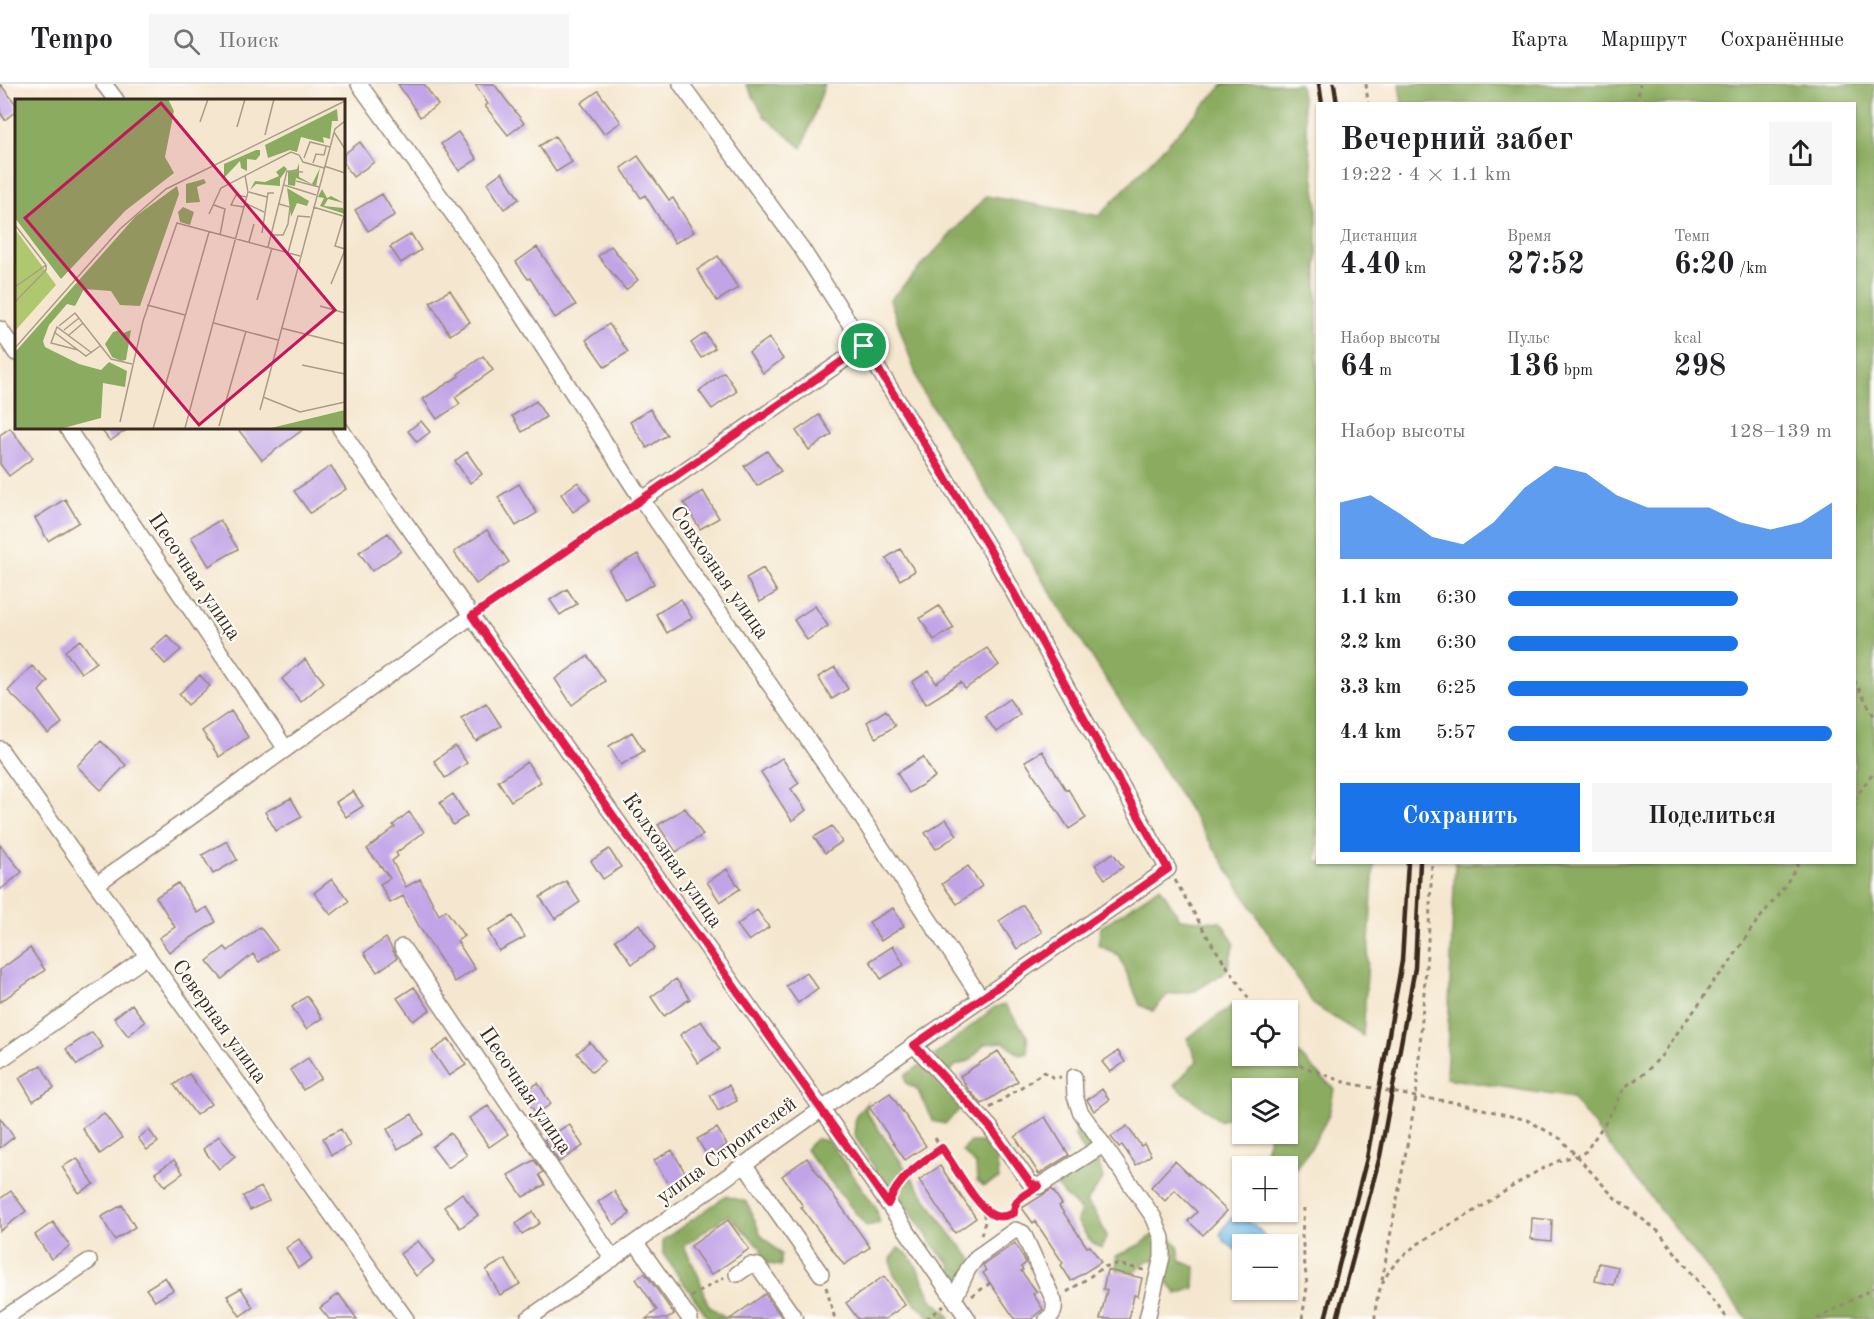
<!DOCTYPE html>
<html lang="ru">
<head>
<meta charset="utf-8">
<style>
	:root { --surface:#fff; --page:#f6f6f6; --text:#202124; --muted:#757577; --line:#e0e0e0; --accent:#1a73e8 }
	body { margin:0; font-family:"Old Standard TT",serif; background:var(--page); color:var(--text); height:100vh; display:flex; flex-direction:column; font-size:22px; white-space:nowrap }
	* { box-sizing:border-box; margin:0 }
	p { font-size:20px; color:var(--muted) }
	.icon { flex:none; width:33px; height:33px; fill:none; stroke:currentColor; stroke-width:2; stroke-linecap:round; stroke-linejoin:round }
	.map { position:relative; flex:1; overflow:hidden }
	.sheet { position:absolute; left:1316px; top:18px; width:540px; height:762px; display:flex; flex-direction:column; background:var(--surface); border-radius:0px; box-shadow:0 2px 4px #0004 }
	.sheet>* { flex:none }
	.tools { position:absolute; left:1232px; top:916px; display:grid; gap:12px }
	.tools a { display:grid; place-items:center; width:66px; height:66px; border-radius:0px; background:var(--surface); box-shadow:0 2px 4px #0004; font-size:30px }
	.pin { position:absolute; display:grid; place-items:center; width:51px; height:51px; color:#fff; margin:-26px; border:3px solid #fff; border-radius:50%; box-shadow:0 2px 6px #0007 }
	.round { display:grid; place-items:center; flex:none; width:63px; height:63px; border-radius:0px; background:var(--page) }
	.headline { display:flex; align-items:center; justify-content:space-between; height:102px; padding:0 24px }
	h1 { font-size:33px; font-weight:600; line-height:45px }
	.stats { display:grid; grid-template-columns:repeat(3,1fr); gap:9px; height:102px; padding:6px 24px }
	.stats div { display:grid; align-content:center }
	.stats b { font-size:30px; font-weight:600 }
	.stats small { font-size:16px; font-weight:400 }
	.stats p { font-size:16px }
	.chart { height:168px; padding:12px 24px }
	.chart p { display:flex; justify-content:space-between }
	.chart svg { width:100%; height:108px; margin-top:6px; fill:var(--accent); opacity:.7 }
	.primary-button { display:flex; gap:12px; margin-top:auto; padding:12px 24px }
	.primary-button a { flex:1; height:69px; border-radius:0px; background:var(--accent); color:#fff; font-size:24px; font-weight:600; line-height:69px; text-align:center }
	.primary-button a+a { background:var(--page); color:var(--text) }
	ul { padding:0 24px; list-style:none; font-size:20px }
	li { display:grid; grid-template-columns:96px 72px 1fr; align-items:center; height:45px }
	li i { height:15px; border-radius:8px; background:var(--accent) }
	header { display:flex; align-items:center; gap:36px; box-sizing:border-box; height:84px; padding:0 30px; background:var(--surface); border-bottom:2px solid var(--line) }
	header strong { font-size:28px }
	nav { display:flex; gap:33px; margin-inline-start:auto; font-size:21px }
	.search { width:420px; height:54px; background:var(--page); display:flex; align-items:center; gap:15px; box-sizing:border-box; padding:0 21px; border-radius:0px; color:var(--muted); font-size:22px }
	.map>svg:first-child { display:block }
	.forest { fill:#8bac60; stroke:#636b3f; stroke-width:1.5 }
	.water { fill:#6bb5e3; stroke:#537080; stroke-width:1.5 }
	.building { fill:#c1a3e7 }
	.lines { fill:none; stroke-linecap:round; stroke-linejoin:round }
	.minor-casing { stroke:#988876; stroke-width:18 }
	.path { stroke:#988876; stroke-width:3; stroke-dasharray:4.5 4.5; stroke-linecap:butt }
	.minor { stroke:#fff; stroke-width:15 }
	.rail { stroke:#3b2a1e; stroke-width:4.5 }
	.route-casing { stroke:#fff; stroke-width:12 }
	.route { stroke:#e11d48; stroke-width:8 }
	.labels { text-anchor:middle; dominant-baseline:central; stroke-width:4.5; stroke-linejoin:round; paint-order:stroke }
	.street-label { font-size:21px; fill:#3b2a1e; stroke:#fdfcf7 }
	.inset-road { fill:none; stroke:#ab9b88; stroke-width:1.5 }
	.view { fill:#c2185b; fill-opacity:0.15; stroke:#c2185b; stroke-width:3 }
	.inset-edge { fill:none; stroke:#3b2a1e; stroke-width:3 }
</style>
</head>
<body>
<header>
<strong>Tempo</strong>
<div class="search"><svg class="icon" aria-label="search" viewBox="0 0 24 24"><circle cx="10" cy="10" r="6"/><path d="M15 15l6 6"/></svg>Поиск</div>
<nav><a>Карта</a><a>Маршрут</a><a>Сохранённые</a></nav>
</header>
<div class="map">
<svg width="1874" height="1235" viewBox="0 0 1874 1235">
	<rect width="100%" height="100%" fill="#fdfcf7"/>
	<filter id="ink" filterUnits="userSpaceOnUse"><feTurbulence type="fractalNoise" baseFrequency=".0167" numOctaves="2"/><feDisplacementMap in="SourceGraphic" scale="12" xChannelSelector="R" yChannelSelector="G"/><feConvolveMatrix kernelMatrix="1 2 1 2 8 2 1 2 1" color-interpolation-filters="sRGB"/></filter>
	<filter id="wash" filterUnits="userSpaceOnUse"><feTurbulence type="fractalNoise" baseFrequency=".008" numOctaves="4" result="noise"/><feDisplacementMap in="SourceGraphic" scale="24" xChannelSelector="R" yChannelSelector="G"/><feGaussianBlur stdDeviation="1.35" result="paint"/><feColorMatrix in="noise" values="0 0 0 0 0 0 0 0 0 0 0 0 0 0 0 0 0 1.4 0 .05"/><feComposite in="paint" operator="in"/></filter>
	<g filter="url(#wash)">
		<rect width="100%" height="100%" fill="#f5e7cf"/>
		<path class="forest" d="M746,0H825L802,64L765,33Z
			M1224,0H1300L1317,118V778L1374,779L1363,952L1314,921L921,305L890,216L986,112L1099,132Z
			M1399,0H1874V1235H1747L1572,1014L1446,994L1455,779L1854,778V20H1402Z
			M1160,803L1180,835L1221,838L1234,859L1227,887L1195,907L1167,911L1153,927L1140,921L1119,871L1098,861L1101,843Z
			M1005,921L1027,951L1028,969L1020,971L1003,958L984,960L971,976L955,982L945,993L963,1022L945,1040L933,1037L917,1005L906,999L905,991L922,980H939L935,971L995,923Z
			M1233,921L1256,927H1242V972H1287V958L1334,1005L1329,1031L1311,1064L1287,1095V1083H1265L1262,1077L1270,1050H1287V1005H1242V1034L1235,1030L1220,1037L1174,1001L1197,977L1187,954Z
			M868,1018L866,1027L949,1148L972,1175L966,1206L955,1201L950,1179L939,1169L893,1103L880,1100L874,1083L854,1051L856,1031Z
			M1076,1041L1092,1051L1103,1095L1086,1119L1095,1128L1107,1152L1101,1164L1089,1156L1077,1137L1081,1127L1057,1103L1065,1087L1087,1072L1075,1052Z
			M816,1055L829,1057L876,1124L880,1139L866,1142L811,1073L806,1065Z
			M971,1058H982L996,1071L999,1095L984,1102L977,1097L976,1081L962,1067Z
			M726,1112L747,1118L761,1151L781,1170V1182L765,1179L761,1164L728,1131L684,1162L699,1193L708,1221L728,1235H709L663,1170V1156Z
			M1162,1144L1178,1162L1181,1177L1195,1183L1194,1204L1177,1210L1166,1197L1164,1177L1148,1176L1134,1189L1117,1186L1116,1172L1141,1160Z
			M898,1164C917,1172 922,1198 932,1215C937,1224 945,1222 950,1235H932L915,1219L893,1189L891,1175Z"/>
		<path class="water" d="M1231,1134C1248,1133 1260,1144 1269,1158L1268,1161H1242V1171L1224,1157L1220,1150Z"/>
		<g id="blocks">
			<path class="building" d="M0,0L16,20V27L5,36L0,28Z
				M398,0H424L438,21L420,33Z
				M475,0H494L524,39L508,51L485,22L488,20Z
				M598,7L621,38L604,50L581,19Z
				M458,48L477,75L459,87L441,60Z
				M555,52L572,78L556,88L539,62Z
				M360,58L374,78L353,93L344,79V70Z
				M638,72L669,116L673,114L694,148L675,159L645,111L641,114L621,84Z
				M502,88L519,115L504,125L487,99Z
				M382,110L395,131L368,147L355,126Z
				M411,150L421,166L401,179L390,163Z
				M611,162L638,196L626,206L598,172Z
				M537,163L576,221L555,234L530,194L528,195L516,178Z
				M718,172L738,204L717,217L697,186Z
				M450,206L470,238L450,251L430,218Z
				M609,240L628,268L605,283L586,256Z
				M705,249L715,264L701,274L691,259Z
				M769,254L783,275L763,289L749,268Z
				M483,272L493,286L455,313L460,320L437,335L423,315L459,292L458,290Z
				M724,288L737,307L712,325L699,307Z
				M536,317L546,333L522,348L512,332Z
				M650,325L667,351L647,364L630,338Z
				M819,331L832,350L809,366L796,347Z
				M421,337L430,348L417,358L408,347Z
				M10,344L33,374L9,392L0,380V351Z
				M100,344H129L110,357Z
				M237,344H305L262,376Z
				M767,367L781,387L757,402L744,382Z
				M467,368L482,390L470,399L455,377Z
				M331,382L346,405L310,429L294,407Z
				M578,398L590,416L573,428L561,410Z
				M519,400L537,429L516,442L498,413Z
				M703,407L719,434L700,445L684,419Z
				M65,415L79,438L48,457L35,434Z
				M220,436L238,465L209,482L191,453Z
				M487,446L509,478L476,500L454,468Z
				M388,449L401,467L372,487L359,468Z
				M900,465L915,487L900,496L886,474Z
				M638,470L654,500L625,516L609,486Z
				M763,484L777,508L760,518L746,494Z
				M567,505L577,520L560,531L550,516Z
				M681,515L692,534L667,549L656,530Z
				M815,522L828,542L807,556L794,536Z
				M939,522L954,544L934,556L920,534Z
				M167,551L181,566L165,580L151,565Z
				M80,556L96,578L81,589L65,567Z
				M987,564L999,581L965,605L961,598L926,620L912,598L929,587L936,599Z
				M588,572L605,597L572,621L555,595Z
				M305,575L324,598L301,618L282,595Z
				M32,582L48,597L39,607L62,639L48,650L33,631L8,607Z
				M835,583L848,605L832,615L818,593Z
				M200,591L210,602L188,621L179,610Z
				M1009,615L1020,630L996,648L985,632Z
				M486,619L501,642L476,657L461,634Z
				M886,626L895,642L876,654L867,638Z
				M231,627L248,653L219,673L202,647Z
				M632,648L644,667L621,681L609,662Z
				M101,657L126,681L101,706L77,682Z
				M455,662L467,679L445,694L434,677Z
				M1042,667L1066,706L1068,705L1086,734L1069,745L1025,677Z
				M923,673L935,693L909,709L897,689Z
				M782,674L799,699L791,705L806,726L792,737L761,688Z
				M527,678L541,698L511,717L498,697Z
				M353,707L363,722L346,733L336,718Z
				M453,710L467,732L453,741L440,719Z
				M291,714L302,733L276,747L265,728Z
				M685,724L703,751L676,768L658,741Z
				M409,728L424,748L396,769L398,772L392,777L406,803L420,795L439,831L446,826L464,852L457,857L475,885L455,898L420,844L403,812L390,819L380,800L390,794L367,765L395,743L393,741Z
				M946,735L957,751L936,765L925,749Z
				M832,742L842,758L825,769L814,753Z
				M227,757L237,776L213,790L202,771Z
				M0,761L22,788L0,806Z
				M609,765L621,783L603,795L591,777Z
				M1113,769L1123,783L1105,795L1095,781Z
				M968,782L982,802L957,820L942,800Z
				M727,785L740,805L720,818L707,798Z
				M332,795L349,817L331,831L314,809Z
				M566,797L580,818L555,835L540,813Z
				M178,799L197,829L207,823L216,838L169,868L159,854L175,843L156,813Z
				M1023,821L1042,848L1017,865L999,837Z
				M893,824L904,842L881,857L869,838Z
				M757,826L769,843L749,857L737,841Z
				M513,832L525,853L499,867L488,847Z
				M639,840L655,864L632,880L615,856Z
				M260,843L277,865L259,878L253,870L222,895L207,877L225,863L228,867Z
				M386,854L397,874L377,888L364,869Z
				M893,862L904,881L881,895L870,877Z
				M30,864L45,886L0,918V886Z
				M806,888L818,904L798,919L786,902Z
				M676,895L690,915L664,932L651,913Z
				M414,903L430,926L413,937L397,914Z
				M307,912L322,934L306,945L292,923Z
				M132,920L145,938L128,952L114,934Z
				M701,937L720,965L698,979L680,951Z
				M92,948L103,963L77,981L66,965Z
				M449,955L466,981L449,992L432,967Z
				M590,958L605,977L592,988L577,969Z
				M998,967L1018,997L982,1020L968,1005L960,992Z
				M1118,967L1125,978L1110,988L1102,978Z
				M308,974L321,994L303,1006L290,986Z
				M41,981L54,1004L33,1017L19,994Z
				M189,990L211,1020L196,1031L174,1001Z
				M538,999L551,1020L536,1030L522,1009Z
				M729,1001L737,1017L718,1027L710,1011Z
				M1102,1005L1109,1016L1094,1027L1087,1016Z
				M890,1009L926,1062L905,1076L869,1023Z
				M488,1022L508,1050L489,1063L469,1034Z
				M104,1029L122,1054L100,1070L82,1044Z
				M412,1030L423,1050L398,1065L387,1045Z
				M1045,1033L1069,1071L1039,1090L1015,1053Z
				M0,1034L14,1053L0,1064Z
				M569,1040L583,1062L559,1078L544,1056Z
				M1127,1042L1141,1062L1144,1060L1151,1071L1136,1081L1122,1061L1119,1063L1111,1053Z
				M717,1044L727,1061L708,1073L697,1055Z
				M341,1045L350,1062L331,1071L323,1054Z
				M149,1046L158,1058L147,1066L138,1054Z
				M450,1049L467,1071L448,1084L432,1063Z
				M219,1052L235,1072L219,1085L203,1065Z
				M672,1066L687,1092L669,1102L654,1076Z
				M77,1074L94,1100L79,1109L62,1083Z
				M807,1074L870,1163L844,1181L801,1123L803,1122L782,1092Z
				M174,1076L183,1089L165,1102L155,1089Z
				M534,1076L543,1088L539,1091L545,1101L523,1113L508,1091Z
				M1175,1077L1227,1127L1203,1151L1188,1137L1197,1128L1175,1106L1165,1117L1151,1103Z
				M940,1082L976,1134L955,1149L919,1096Z
				M261,1103L269,1117L250,1126L243,1112Z
				M1052,1105L1062,1120L1059,1122L1087,1163L1090,1162L1101,1178L1071,1197L1061,1181L1063,1179L1035,1137L1033,1139L1022,1124Z
				M11,1107L26,1127L0,1147V1115Z
				M614,1107L630,1130L614,1141L598,1118Z
				M462,1109L478,1131L460,1144L444,1123Z
				M122,1121L135,1143L115,1156L101,1133Z
				M533,1128L540,1139L522,1150L516,1140Z
				M1532,1134L1552,1136L1551,1157L1531,1155Z
				M728,1136L749,1165L711,1191L691,1162Z
				M53,1138L70,1162L51,1175L35,1151Z
				M299,1155L312,1175L298,1184L286,1164Z
				M418,1157L434,1178L416,1192L400,1170Z
				M1015,1159L1026,1179L1021,1183L1023,1186L1021,1187L1037,1208L1033,1210L1043,1225L1031,1235H1015L983,1189L986,1187L983,1181Z
				M505,1175L520,1200L500,1211L486,1186Z
				M1599,1179L1618,1183L1614,1201L1595,1197Z
				M1107,1186L1142,1194L1138,1212L1134,1211L1129,1235H1100L1107,1206L1103,1205Z
				M645,1189L674,1230L667,1235H646L657,1226L636,1195Z
				M884,1192L905,1221L885,1235H858L846,1219Z
				M165,1193L173,1206L155,1217L146,1205Z
				M241,1204L253,1223L240,1232L227,1212Z
				M339,1210L357,1235H329L320,1224Z
				M765,1210L783,1235H730Z"/>
		</g>
	</g>
	<g filter="url(#ink)">
		<use href="#blocks" fill-opacity="0" stroke="#988876" stroke-width="1.5"/>
		<g class="lines">
			<g class="minor-casing">
				<path id="minor" d="M104,0L116,16
					M359,0L492,184L642,416L858,728L981,914
					M0,245L16,269
					M67,344L286,665
					M340,344L370,389L822,1025L968,1235
					M642,416L864,262
					M0,665L406,1235
					M97,800L472,532
					M402,863L613,1175
					M914,961L990,1043L1030,1099L1039,1102L1103,1061
					M0,976L146,873
					M1074,993L1075,1012L1080,1027L1154,1134L1162,1154V1173L1147,1235
					M744,1080L821,1190
					M636,1159L690,1235
					M737,1190L750,1181L758,1182L795,1235
					M954,1215L968,1185L977,1173L1015,1146L1023,1149L1054,1217C1055,1226 1054,1230 1047,1235
					M3,1235L89,1177
					M528,1235L822,1025L1168,785L990,466L864,262L802,165L681,0"/>
			</g>
			<path class="path" d="M1366,0L1368,20
				M1637,20L1640,0
				M483,525L631,424
				M1854,596L1874,632
				M1854,716L1874,687
				M1175,796L1210,857L1257,927
				M1287,969L1294,979L1344,998L1416,1013L1454,1018L1527,1036L1561,1055L1614,1113L1659,1148L1728,1235
				M990,1024L1044,988L1054,994L1061,993
				M935,1054L983,1124C994,1133 1001,1134 1014,1129
				M894,1106L909,1087L942,1064
				M1014,1129V1122L1018,1115L1025,1111
				M981,1151L985,1138L983,1126
				M1382,1196L1416,1013L1429,843L1432,778
				M826,1203L835,1235
				M1067,1208L1104,1183L1116,1180L1144,1186
				M972,1212L990,1199
				M691,1213L724,1193
				M926,1235L944,1222
				M1302,1235L1307,1203L1302,1151L1304,1124
				M1375,1235C1375,1171 1432,1153 1478,1125C1504,1108 1528,1091 1556,1078C1566,1073 1577,1074 1586,1067L1605,1039L1626,1002L1645,989L1663,970L1684,939L1698,922L1712,899L1727,883L1752,844L1785,802L1799,778
				M1817,1235L1874,1204"/>
			<use href="#minor" class="minor"/>
			<path class="rail" d="M1319,0L1322,20
				M1334,0L1337,20
				M1325,1235L1367,1074L1402,877L1408,778
				M1337,1235L1380,1072L1415,884L1420,778"/>
		</g>
	</g>
	<g class="lines" filter="url(#ink)">
		<g class="route-casing">
			<path id="route" d="M864,262L990,466L1168,785L914,961L990,1043L1030,1099L1039,1102C1028,1109 1013,1114 1014,1129C1008,1131 1003,1134 996,1132C979,1128 953,1079 942,1064C919,1080 899,1093 888,1120L472,532Z"/>
		</g>
		<use href="#route" class="route"/>
	</g>
	<g class="labels">
		<g class="street-label">
			<text transform="translate(719 489) rotate(55)">Совхозная улица</text>
			<text transform="translate(194 493) rotate(56)">Песочная улица</text>
			<text transform="translate(672 777) rotate(55)">Колхозная улица</text>
			<text transform="translate(219 938) rotate(54)">Северная улица</text>
			<text transform="translate(525 1007) rotate(56)">Песочная улица</text>
			<text transform="translate(727 1067) rotate(-36)">улица Строителей</text>
		</g>
	</g>
	<g transform="translate(15 15)">
		<rect width="330" height="330" fill="#f5e7cf"/>
		<path d="M0,130L41,186L0,232Z" fill="#afc86d"/>
		<path d="M0,0H153L159,12L150,58L159,74L110,112L46,180L0,119ZM322,10L323,22H317L315,40L308,38L309,44L286,38L282,53L275,51L253,59L250,46ZM241,51H245V56L241,61L232,60V72L226,69L225,62L209,79V65ZM284,64V78L297,85L305,69L301,87L281,79L280,87L273,86V72L282,70ZM269,67L272,70L265,80V87L241,85L235,91L240,82L250,83L264,77L261,73ZM189,80L191,84L182,88L185,103L171,104V85ZM162,87L164,95L125,207L105,206L96,192L69,190L60,207L52,205L34,226L28,242L30,248L64,265L86,271L94,263L112,272L110,288L88,284L86,319L45,330H0V253L121,117ZM272,89L294,102L292,107L282,104L276,118ZM307,90L312,99L316,97L329,104L313,100L309,107L328,109L330,115L305,107L309,99L303,98ZM168,108L179,113L175,126L165,123L163,113ZM105,231L106,235L116,231L111,261L106,262L97,258L90,245L98,233ZM330,311V330H252Z" fill="#8bac60"/>
		<path class="inset-road" d="M185,23L193,0M222,28L230,0M319,33L330,50M250,36L259,0M289,59L295,43L315,48M298,64L301,55L309,56L311,48M309,67L330,74M281,82L304,88M269,86L301,96M234,93L252,98M230,104L249,113M199,106L210,110L205,136M229,108L216,106L221,96L232,98M298,108L328,117M194,115L206,89L276,53L284,56L288,63L309,69M329,117L320,147L330,150M0,126L31,166M247,134L253,94H259M259,136H268L273,125L275,108L264,105M234,143L239,125M253,148L272,72L288,73M273,154L283,117L295,118M316,185L330,151M0,188L31,166M242,201L257,149M0,203L31,171V166M132,206L170,216M305,207L330,214M199,224L263,241M44,227L60,214L96,260L117,265M266,229L330,245M49,231L64,219M39,233L71,257L85,247M54,236L68,224M0,249L105,130L151,90L330,2M63,251L36,244L42,228L77,254M287,266L330,275M248,298L285,313L330,303M245,311L320,30L330,22M105,323L128,222L162,124L285,157M204,327L231,232M170,329L233,93L230,76M138,330L194,133"/>
		<path class="view" d="M146,4L320,211L184,326L10,119Z"/>
		<rect width="330" height="330" class="inset-edge"/>
	</g>
</svg>
<div class="tools">
<a><svg class="icon" aria-label="locate" viewBox="0 0 24 24"><circle cx="12" cy="12" r="6"/><path d="M12 2v4M12 18v4M2 12h4M18 12h4"/></svg></a>
<a><svg class="icon" aria-label="layers" viewBox="0 0 24 24"><path d="M12 4l9 5-9 5-9-5zM3 14l9 5 9-5"/></svg></a>
<a>+</a>
<a>−</a>
</div>
<div class="pin" style="left:864px;top:262px;background:#1e9e55"><svg class="icon" aria-label="arrive" viewBox="0 0 24 24"><path d="M6 21V4h12l-3 4 3 4H6"/></svg></div>
<section class="sheet">
<div class="headline"><div><h1>Вечерний забег</h1><p>19:22 · 4 × 1.1 km</p></div><a class="round"><svg class="icon" aria-label="share" viewBox="0 0 24 24"><path d="M12 15V3M7 8l5-5 5 5M5 13v7h14v-7"/></svg></a></div>
<div class="stats">
<div><p>Дистанция</p><b>4.40<small> km</small></b></div>
<div><p>Время</p><b>27:52</b></div>
<div><p>Темп</p><b>6:20<small> /km</small></b></div>
</div>
<div class="stats">
<div><p>Набор высоты</p><b>64<small> m</small></b></div>
<div><p>Пульс</p><b>136<small> bpm</small></b></div>
<div><p>kcal</p><b>298</b></div>
</div>
<div class="chart"><p><span>Набор высоты</span>128–139 m</p>
<svg viewBox="0 0 160 44" preserveAspectRatio="none"><path d="M0 44V21L10 18L20 26L30 35L40 38L50 29L60 15L70 6L80 9L90 18L100 23L110 23L120 23L130 29L140 32L150 29L160 21V44z"/></svg>
</div>
<ul>
<li><b>1.1 km</b>6:30<i style="width:71%"></i></li>
<li><b>2.2 km</b>6:30<i style="width:71%"></i></li>
<li><b>3.3 km</b>6:25<i style="width:74%"></i></li>
<li><b>4.4 km</b>5:57<i style="width:100%"></i></li>
</ul>
<div class="primary-button"><a>Сохранить</a><a>Поделиться</a></div>
</section>
</div>
</body>
</html>
